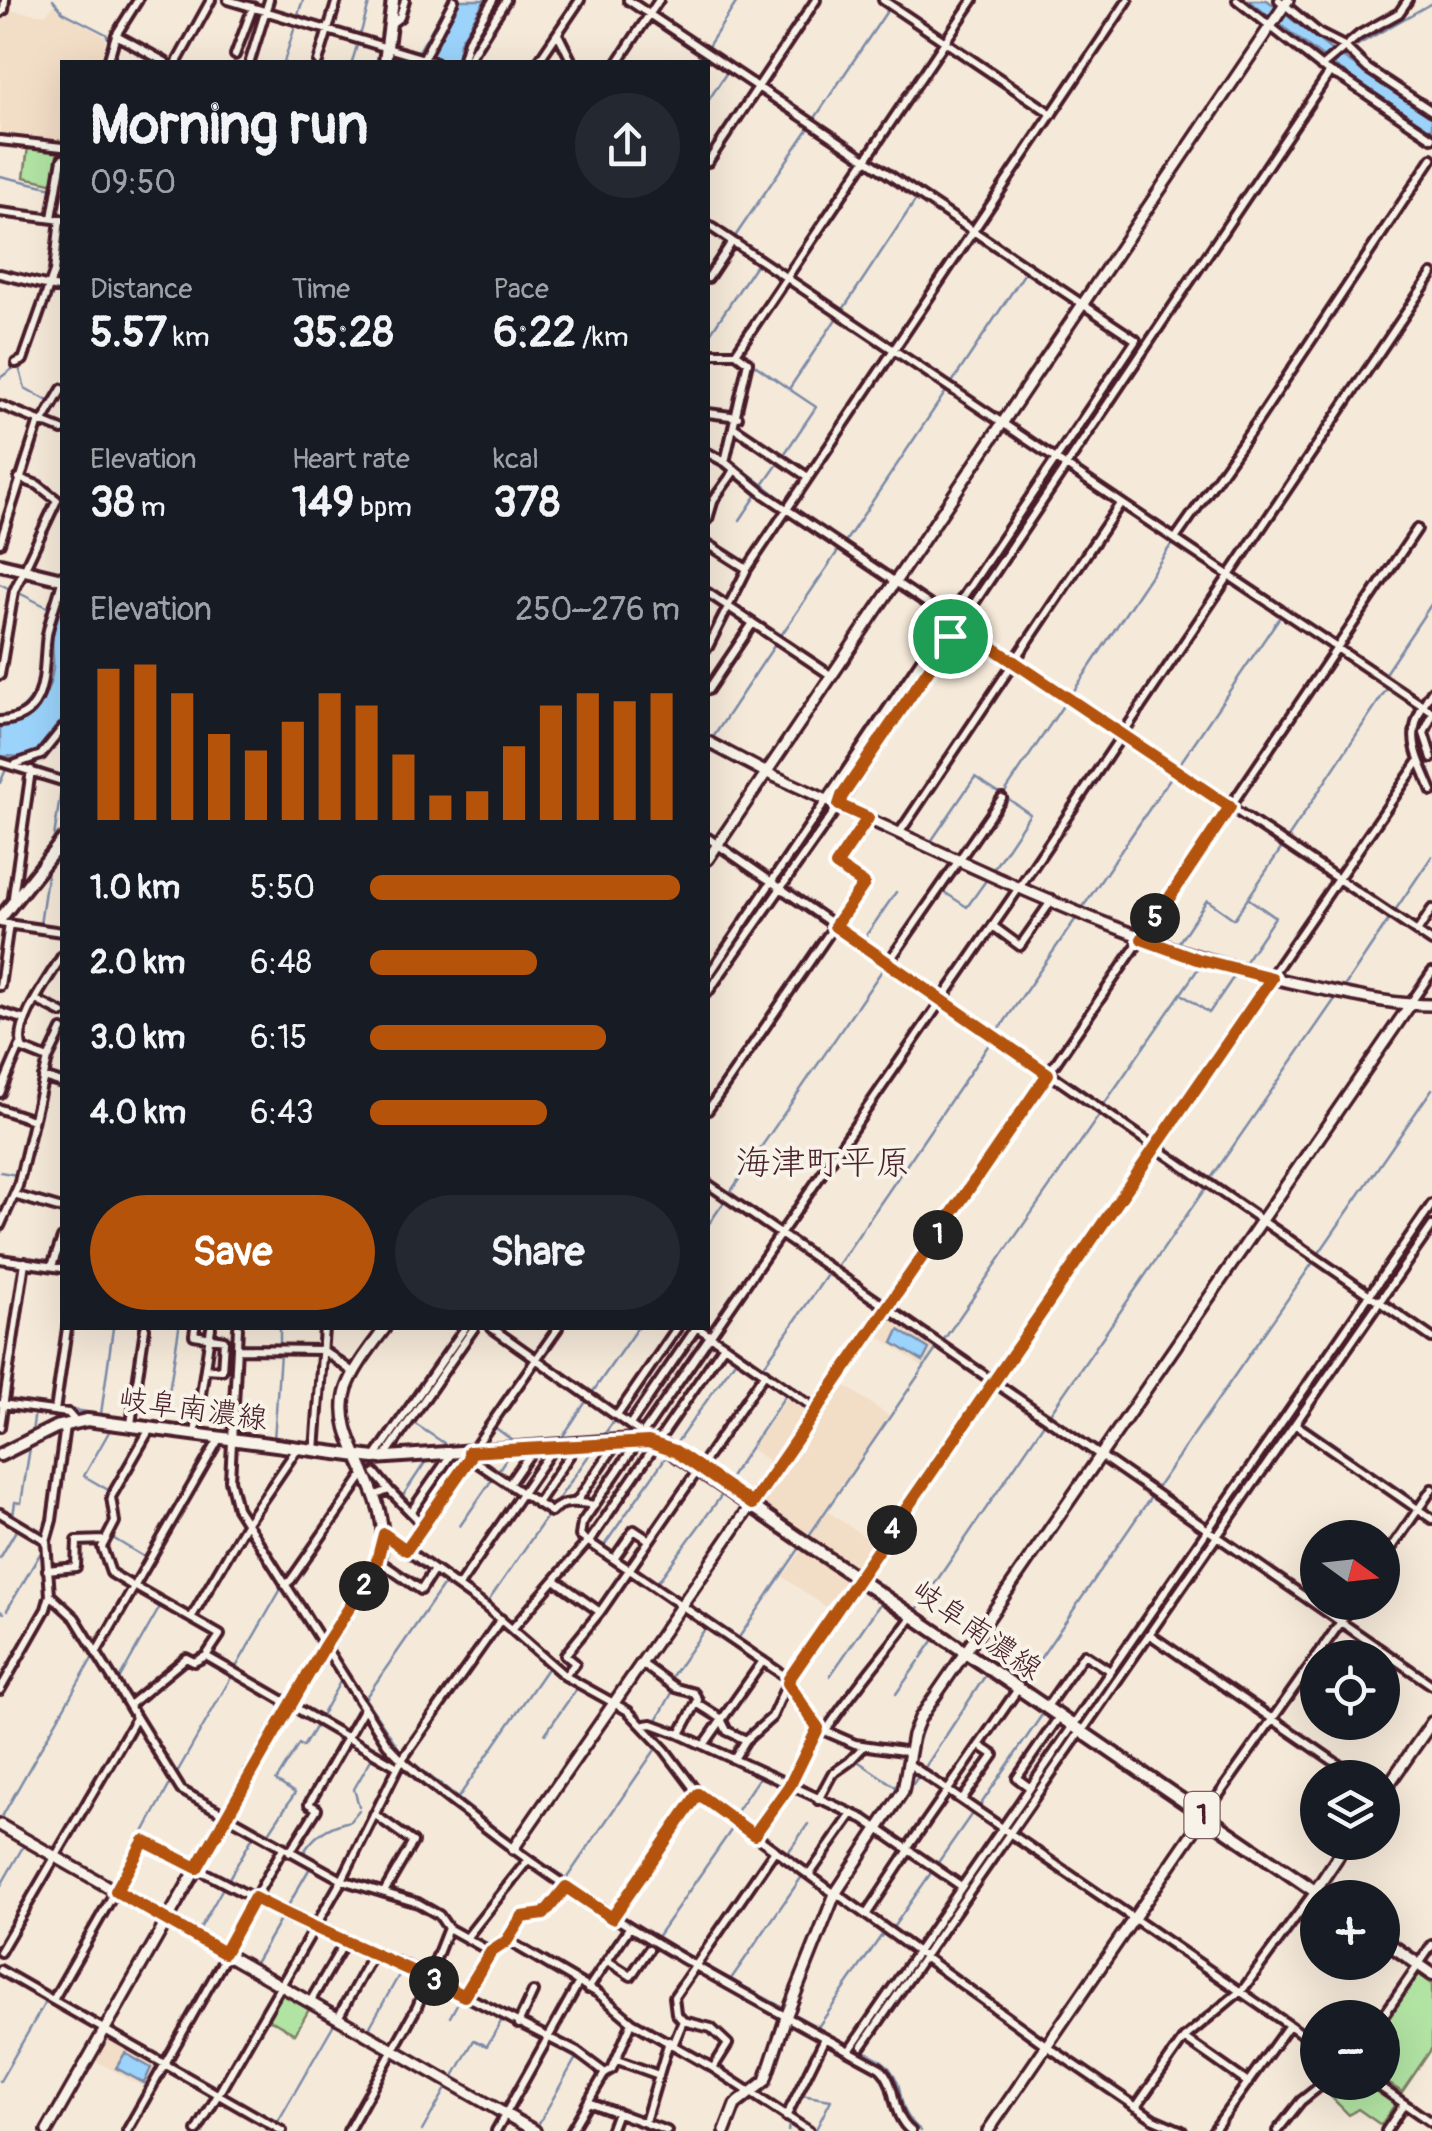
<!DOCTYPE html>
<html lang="en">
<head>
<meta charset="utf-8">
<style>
	:root { --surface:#171b24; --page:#242831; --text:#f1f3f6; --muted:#9ea1a6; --accent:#b45309 }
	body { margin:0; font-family:Pangolin,"Klee One",sans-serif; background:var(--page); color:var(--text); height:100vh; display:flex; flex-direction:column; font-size:38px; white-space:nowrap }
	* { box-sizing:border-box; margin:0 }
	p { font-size:32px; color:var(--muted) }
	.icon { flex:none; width:55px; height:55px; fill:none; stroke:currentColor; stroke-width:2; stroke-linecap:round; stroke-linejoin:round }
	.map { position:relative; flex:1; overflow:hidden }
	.drawer { position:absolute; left:60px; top:60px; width:650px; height:1270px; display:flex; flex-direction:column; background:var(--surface); border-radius:0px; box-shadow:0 10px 40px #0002 }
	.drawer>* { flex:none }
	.needle { width:65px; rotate:105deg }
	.buttons { position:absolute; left:1300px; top:1520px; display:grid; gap:20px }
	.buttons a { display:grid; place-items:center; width:100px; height:100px; border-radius:50%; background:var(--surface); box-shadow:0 10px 40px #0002; font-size:50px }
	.pin { position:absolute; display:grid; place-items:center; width:85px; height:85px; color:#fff; margin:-42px; border:5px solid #fff; border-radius:50%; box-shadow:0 2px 10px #0007 }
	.km { position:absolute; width:50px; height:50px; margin:-25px; border-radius:50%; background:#222; color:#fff; font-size:28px; line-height:50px; text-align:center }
	.round { display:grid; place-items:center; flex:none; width:105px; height:105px; border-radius:52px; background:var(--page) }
	.summary { display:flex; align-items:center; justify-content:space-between; height:170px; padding:0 30px }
	h1 { font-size:55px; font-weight:800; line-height:75px }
	.stats { display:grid; grid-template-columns:repeat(3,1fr); gap:15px; height:170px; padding:10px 30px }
	.stats div { display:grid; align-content:center }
	.stats b { font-size:42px; font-weight:800 }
	.stats small { font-size:28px; font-weight:400 }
	.stats p { font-size:28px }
	.chart { height:280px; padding:20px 30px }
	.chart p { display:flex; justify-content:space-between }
	.chart svg { width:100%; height:180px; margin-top:10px; stroke:var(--accent); stroke-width:6 }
	.action { display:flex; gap:20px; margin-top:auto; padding:20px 30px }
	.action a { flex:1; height:115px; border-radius:60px; background:var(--accent); color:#fff; font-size:40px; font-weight:800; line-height:115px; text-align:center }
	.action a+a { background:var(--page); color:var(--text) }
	ul { padding:0 30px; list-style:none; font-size:32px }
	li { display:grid; grid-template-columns:160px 120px 1fr; align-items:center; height:75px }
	li i { height:25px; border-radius:12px; background:var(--accent) }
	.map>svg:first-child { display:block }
	.built { fill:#f2ddc6 }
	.green { fill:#b1e3a3; stroke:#7e8167; stroke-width:2.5 }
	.water { fill:#9bd3fb; stroke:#7b8ba8; stroke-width:2.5 }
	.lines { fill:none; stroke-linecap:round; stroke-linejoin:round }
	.stream { stroke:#7b8ba8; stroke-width:2.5 }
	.street-casing { stroke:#4a1f2b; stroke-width:14 }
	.secondary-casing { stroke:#4a1f2b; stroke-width:16 }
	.primary-casing { stroke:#4a1f2b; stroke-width:18 }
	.street { stroke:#f7f3e8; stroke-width:6 }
	.secondary { stroke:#f7f3e8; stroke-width:9 }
	.primary { stroke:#f7f3e8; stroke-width:10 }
	.route-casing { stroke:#fff; stroke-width:20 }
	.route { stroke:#b45309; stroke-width:12 }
	.labels { text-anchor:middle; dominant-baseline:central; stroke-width:8; stroke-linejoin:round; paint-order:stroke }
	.shield { fill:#f7f3e8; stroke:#7e5f64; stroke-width:2.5 }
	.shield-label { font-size:28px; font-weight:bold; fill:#4a1f2b }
	.street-label { font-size:30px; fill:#4a1f2b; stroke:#f7f3e8 }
	.quarter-label { font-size:35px; fill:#4a1f2b; stroke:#f7f3e8 }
</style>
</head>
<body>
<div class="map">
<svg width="1432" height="2131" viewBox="0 0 1432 2131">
	<rect width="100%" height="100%" fill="#f5e9d9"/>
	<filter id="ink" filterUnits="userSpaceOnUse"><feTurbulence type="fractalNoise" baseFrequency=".01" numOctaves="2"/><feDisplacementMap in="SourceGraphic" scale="20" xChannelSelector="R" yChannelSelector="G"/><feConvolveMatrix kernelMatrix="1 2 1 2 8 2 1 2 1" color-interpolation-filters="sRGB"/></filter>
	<g filter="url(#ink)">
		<path class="built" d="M55,4L63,13L106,37L101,62H62V141L51,144L0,137L1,15L8,10L45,15Z
			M886,1316L935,1350L923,1367L874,1333Z
			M840,1382L889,1416L805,1538L757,1503Z
			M790,1393L813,1411L775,1465L751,1449Z
			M827,1511L878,1546L858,1574L808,1539Z
			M803,1548L852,1582L832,1611L783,1577Z
			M104,2037L157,2067L145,2088L92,2059Z"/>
		<path class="green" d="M28,147L60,151L55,184L24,177Z
			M1417,1973L1432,1984V2048L1402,2092L1383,2080V2021Z
			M281,1989L311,2006L295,2034L265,2017Z
			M1331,2083H1366L1395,2104L1381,2125L1358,2109L1349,2115L1323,2089Z"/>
		<path class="water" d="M458,0H485L460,42L457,62H427Z
			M1248,0H1267L1330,49L1432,117V131L1333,65Z
			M62,605V720L31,757L0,756V727C31,722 50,699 53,667C54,657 51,646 53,635C54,625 59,615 62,605Z
			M899,1330L929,1349L923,1361L893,1343Z
			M125,2053L151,2068L144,2083L116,2068Z"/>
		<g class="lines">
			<path class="stream" d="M53,0L63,12L106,34L109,40L102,62
				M240,0L263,7
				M270,9L325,26
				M297,17L303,0
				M332,28L360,36L370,0
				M633,45L651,18
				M1356,46L1432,3
				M404,48L419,51L449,0
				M711,52L707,48L738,0
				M284,62L296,23
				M352,62L358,42
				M764,95L861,160
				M708,101L727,72
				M813,121L889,8
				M867,164L968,232
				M0,176L53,188
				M708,230L727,241
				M730,236L734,238L811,125
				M974,236L1076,305
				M56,284L62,240
				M1085,310L1132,341
				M842,311L917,198
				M40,326L54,289
				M708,337L757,263L732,247
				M32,346L39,329
				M752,363L789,389
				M19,367L25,388L48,401L41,416
				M19,367L25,364L31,350
				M0,378L12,369
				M951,384L1026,271
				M783,456L816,407L789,389L838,316
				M730,459L788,504
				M22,460L24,456
				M18,469L20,465
				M16,474L17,473
				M13,484L15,478
				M763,485L780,461
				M9,499L11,492
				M793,507L892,574
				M5,513L8,502
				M740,520L758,493
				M1,526L4,515
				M845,542L947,390
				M903,581L949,612
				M0,584L10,589
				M17,592L51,609L43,633L42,652
				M730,612L748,624
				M963,622L1014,655
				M780,637L840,548
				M1020,660L1121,728
				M1384,675L1432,603
				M1071,695L1173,542
				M1432,704C1414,730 1421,748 1432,776
				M0,717C22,716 33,699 40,680
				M1128,732L1229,800
				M712,739L776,643L755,628
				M33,765L62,736
				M33,765L59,776
				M1177,768L1281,615
				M0,783L7,767
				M1235,805L1337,873
				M1287,839L1388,687
				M932,840L975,777L1003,795L1066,701
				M53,844L62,783
				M994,868L1030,814L1004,796
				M1343,877L1415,926
				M941,890L967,907L987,879
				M778,893L829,928
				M1083,907L1173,774
				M1394,912L1432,856
				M40,925L48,869
				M11,928L62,936
				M1421,929L1432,937
				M834,931L936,1002
				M863,940L896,892
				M1177,945L1207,900L1234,919L1283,846
				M1242,966L1275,917L1249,899
				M708,984L841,793L1313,89
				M1344,987L1390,918
				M1183,995L1209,1013L1235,975
				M942,1006L1043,1075
				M0,1024L3,1017
				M996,1034L1077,917
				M1048,1078L1150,1149
				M1102,1107L1200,966
				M1155,1152L1256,1222
				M0,1172L17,1175
				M1209,1181L1335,999
				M708,1190L775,1236
				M729,1194L885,966
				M708,1225L724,1202
				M1264,1227L1312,1260
				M780,1240L880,1309
				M0,1256L33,1260
				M1317,1256L1432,1089
				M41,1261L50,1263
				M836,1268L992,1040
				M888,1314L988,1383
				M280,1328V1346
				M484,1328L531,1360
				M943,1341L1100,1114
				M280,1346H319L320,1328
				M538,1365L585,1397
				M763,1367L827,1275
				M993,1386L1093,1456
				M592,1393L637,1328
				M8,1401L51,1406L63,1328
				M58,1407L127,1419
				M101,1414L113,1328
				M1049,1415L1206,1187
				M136,1420L193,1428
				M1300,1420L1418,1502
				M412,1422L444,1443
				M164,1424L179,1328
				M493,1426L516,1443
				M199,1429L228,1433
				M32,1432L35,1411
				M603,1436L616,1418
				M561,1439L587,1400
				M274,1440L280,1353
				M675,1445L737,1358
				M386,1447L469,1328
				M1102,1462L1150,1495
				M496,1474L509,1454
				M727,1482L787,1393
				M502,1484L518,1494
				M1156,1489L1314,1261
				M235,1490L237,1445
				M110,1491L84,1476L110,1430
				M402,1497L428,1458
				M239,1503L247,1518
				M555,1504L594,1448
				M117,1514L119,1523L111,1537L146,1558
				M13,1516L15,1502L21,1503L30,1448
				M460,1526L493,1478
				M1214,1530L1432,1214
				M258,1536L286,1579
				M808,1537L937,1348
				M603,1547L668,1454
				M0,1558L18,1527L11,1523
				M566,1573L588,1547H592
				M657,1583L724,1492
				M289,1584L324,1637
				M862,1587L902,1615
				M7,1610L40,1554
				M0,1611L4,1613
				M916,1611L1045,1422
				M189,1614L241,1524
				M512,1622L487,1603L548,1515L523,1498
				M913,1623L919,1627
				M505,1628L559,1676
				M738,1639L801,1546
				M330,1647L402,1753
				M570,1653L579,1662L576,1665
				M212,1655L224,1634L222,1633
				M921,1658L935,1638L929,1634
				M767,1667L783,1680L778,1695
				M235,1669L281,1589
				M830,1676L882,1601
				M670,1679L707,1626
				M118,1681L161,1605L158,1603
				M1022,1685L1153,1494
				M896,1694L919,1661
				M364,1700L445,1583
				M320,1718L341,1680
				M322,1718L347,1733
				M657,1720L673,1691
				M1080,1723L1210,1536
				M545,1734L577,1688L564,1679
				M353,1736L376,1751
				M407,1758L513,1842
				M914,1759L925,1720L957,1671
				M856,1760L899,1789
				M924,1769L987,1673
				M175,1776L233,1674
				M913,1784L919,1775
				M458,1798L548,1667
				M698,1800L768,1850
				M359,1806L354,1789L373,1756
				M979,1807L1044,1712
				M733,1816L760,1776
				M0,1820L94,1655L112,1686
				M143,1834L169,1786
				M268,1834L295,1793L276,1781L299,1744L303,1747L317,1724
				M523,1849L613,1911
				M787,1854L808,1824
				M302,1856C311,1837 327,1826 350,1821L359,1810
				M778,1857L817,1885
				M937,1864L973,1812
				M566,1879L657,1747L692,1795
				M228,1880L254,1835
				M114,1886L143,1836L182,1857
				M0,1887L24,1845
				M285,1911L311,1866
				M619,1914L695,1959
				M892,1929L933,1870
				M328,1930L364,1945
				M198,1932L224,1886
				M657,1937L734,1826
				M701,1963L784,2008
				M254,1965L283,1915
				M0,1975L99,2031
				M731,1979L803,1875
				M48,2002L110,1893
				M794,2014L818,2027L884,1932L839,1900
				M450,2017L461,1997
				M503,2018L544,2040
				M368,2030L403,1968
				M106,2035L212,2096
				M551,2044L600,2073
				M163,2060L221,1958
				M453,2078L474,2040L487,2046L503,2018
				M0,2081L46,2001
				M801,2095L831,2100L815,2131
				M219,2100L274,2131
				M757,2100L789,2124L788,2131
				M276,2125L335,2022
				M538,2125L577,2056
				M795,2126L802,2131
				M123,2131L159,2067
				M422,2131L447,2087
				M921,2131C892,2106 908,2092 890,2069C882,2058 867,2053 856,2047L1076,1730"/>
			<g class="street-casing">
				<path id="street" d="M228,0L434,62
					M628,0L1136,340L708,976
					M883,0L1052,114
					M1237,0L1327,71L1344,79L1432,138
					M1279,0L1320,34L1344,46L1368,69L1432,111
					M0,13L4,10L5,0
					M392,23L400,17L405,0
					M558,34L572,62
					M116,35L165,62
					M235,55L253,7
					M250,61L269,0
					M422,61L454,0
					M108,62L116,35L138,0
					M177,62L211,0
					M318,62L337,0
					M462,62L468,41L493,0
					M467,62L506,0
					M538,62L580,0
					M618,62L659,0
					M1321,67L1359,35L1399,13L1408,0
					M0,140L62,147
					M708,162L816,0
					M0,212L62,220
					M52,218L62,159
					M708,225L1432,712
					M0,274L62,289
					M708,278L732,242
					M708,353H736L748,362L725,462
					M736,353L973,0
					M16,363L23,360L54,272L60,219
					M0,405L62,430
					M708,413L738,417
					M42,423L62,389
					M735,428L808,477
					M708,453L725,462L764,494L1432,942
					M708,519L714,499L735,470
					M1175,539L1257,422L1432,158
					M0,543L39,421
					M708,544L747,569
					M708,593L832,676
					M708,647L747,569L1128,0
					M0,675L14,591L57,500L38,485L19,478
					M708,690L753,623
					M1432,691C1403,733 1414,748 1432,791
					M1432,716L1424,733L1432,758
					M0,721C51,719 42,668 47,635C50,617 58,599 62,581
					M0,762L62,781
					M16,764L41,755L62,729
					M900,832L1120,504
					M708,838L1432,1338
					M16,899L13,897L31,770
					M0,923L62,932
					M993,926L1020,946L1052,900
					M1417,932L1432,909
					M888,963L1002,798
					M0,986L9,924
					M708,992L839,805L1330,72
					M36,1000L62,1013
					M1410,1004L1432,972
					M0,1012L25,1020
					M48,1059L62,1030
					M43,1077L62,1083
					M0,1093L20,1046
					M0,1109L33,1120
					M708,1110L863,884L836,865L867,819
					M708,1184L1432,1685
					M14,1195L62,1209
					M0,1226L18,1186L48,1059L23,1049C12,1026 50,977 62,956
					M0,1259L62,1268
					M52,1266L62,1238
					M887,1308L1141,939L1417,529
					M195,1328L194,1335L224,1340L222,1370L205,1369
					M238,1328L230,1480L237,1508L387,1744C414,1775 449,1799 481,1824C604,1921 743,1993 880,2068C899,2086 889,2113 911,2131
					M492,1328L645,1436
					M724,1345L817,1410
					M238,1349L323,1350L354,1373
					M1,1404L68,1413L75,1421
					M55,1411L67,1328
					M618,1414L677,1328
					M631,1423L696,1328
					M131,1424L145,1328
					M1295,1424L1432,1519
					M0,1427L25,1262
					M644,1432L1023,882L1432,274
					M195,1434L211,1328
					M638,1441L582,1523L580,1536L789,1679
					M473,1450L558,1328
					M315,1451L324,1328
					M469,1452L470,1458L537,1503L577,1444
					M385,1456L474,1328
					M375,1457L465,1328
					M375,1473L389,1490
					M509,1484L534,1448
					M376,1495L389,1490L423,1525
					M577,1501L618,1441
					M537,1503L551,1512C562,1500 578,1502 594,1505
					M411,1512L452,1453
					M0,1513L45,1540
					M384,1534L486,1607L565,1676L628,1711L665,1750L698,1794L835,1894
					M589,1542L724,1345L698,1328
					M406,1550L470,1458
					M614,1559L634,1530L649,1540
					M379,1561L421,1590L434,1570
					M1382,1562L1432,1489
					M47,1570L76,1567L77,1541L105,1540
					M555,1580L600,1612L765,1373
					M285,1585L291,1580L365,1473
					M134,1586L220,1635L206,1656L398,1767
					M134,1587L111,1573L102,1547L115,1522L111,1497L151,1427
					M458,1587L555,1445
					M50,1595L75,1618L181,1790L342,1880L418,1903L439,1915L448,1928L491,1952
					M191,1618L246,1524L297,1449
					M512,1629L588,1541
					M1149,1634L1358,1778
					M96,1653L219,1439
					M641,1663L676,1688L694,1693L698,1700L680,1734
					M565,1676L575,1663L565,1655L600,1612
					M789,1684L818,1728L855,1744L910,1752
					M0,1690L46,1609L50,1595L46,1541L52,1520L65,1426
					M698,1704L722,1719
					M129,1705L186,1658L194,1662L206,1656
					M1046,1708L1084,1654L1110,1671
					M722,1721L727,1731L746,1740
					M645,1725L652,1724L679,1734L864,1819L961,1886
					M826,1731C852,1691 883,1656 912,1617
					M1082,1731L1432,1226
					M704,1745L763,1661
					M734,1759L746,1740L772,1717L789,1679L1419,761
					M909,1764L1318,2045
					M1029,1787L1017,1778L1059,1717
					M818,1800L832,1774L849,1762L864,1746
					M962,1800L994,1755L979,1745
					M374,1814L413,1842L384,1892
					M1204,1816L1355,1602
					M754,1835L790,1785L818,1728
					M907,1849L1018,1689
					M290,1852L317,1809L309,1804L364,1708
					M809,1875L852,1814
					M836,1893L1047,2046L1154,2119L1182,2131
					M866,1915L909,1850
					M613,1918L698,1794
					M313,1928L405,1965L577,2052L605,2073
					M467,1937L528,1860
					M506,1941L522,1917L545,1914L565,1887
					M0,1952L136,1718
					M224,1953L283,1848
					M608,1961L631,1976L649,1949
					M0,1970L282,2131
					M588,1989L629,1928
					M464,1996C476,1977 487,1947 510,1942L599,1994L632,2022L713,2068L809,2131
					M53,2000L144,1841L313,1929
					M310,2002L346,1940
					M338,2018L374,1952
					M1382,2018L1432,1945
					M683,2021L711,2028L728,2044L713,2068
					M518,2024L533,1992
					M1184,2038L1248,2083
					M674,2043L683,2021L676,2013L674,1997L775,1850
					M862,2046L1080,1732
					M849,2051L1432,1204
					M617,2060L656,2074
					M1373,2082L1432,2123
					M588,2102L667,2131
					M1136,2107L1184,2038L1244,1988L1315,1891
					M786,2117L825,2038
					M645,2122L669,2041
					M127,2131L227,1954
					M197,2131L342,1880L401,1761L501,1619
					M348,2131L417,2007L448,1928
					M496,2131L578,1984
					M571,2131L605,2073L612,2069L632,2022
					M610,2131L617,2112
					M1213,2131L1289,2025
					M1277,2131L1301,2101L1325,2082
					M1386,2131L1404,2104"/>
			</g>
			<g class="secondary-casing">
				<path id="secondary" d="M708,742L767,773C944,851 1121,947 1312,987C1351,995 1391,1005 1432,1005
					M708,859L1288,0
					M1382,1794L1432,1722
					M0,1825L535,2131
					M513,1849L887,1308
					M1315,1891L1348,1842
					M47,2131L290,1704L379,1561C399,1493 328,1444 347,1388C355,1366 372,1346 385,1328
					M725,2131L735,2105L765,2081L786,2017L835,1894L903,1791L913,1735L920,1718L1410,1005
					M988,2131L1204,1816"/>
			</g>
			<g class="primary-casing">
				<path id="primary" d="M385,62L393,0
					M0,564L62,579
					M0,919L62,841
					M0,1455L56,1427L87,1420L374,1458L618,1441L639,1440L664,1446L1325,1898
					M1382,1939L1432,1974"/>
			</g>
			<use href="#street" class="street"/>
			<use href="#secondary" class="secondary"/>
			<use href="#primary" class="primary"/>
		</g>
	</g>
	<g class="lines" filter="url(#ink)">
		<g class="route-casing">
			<path id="route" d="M959,625L1230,807L1142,939L1197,959L1272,978L789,1679L788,1683L818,1728L790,1785L754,1835L698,1794L612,1918L566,1887L544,1914L522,1917L506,1942L491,1952L464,1996C395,1961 323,1934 254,1898L224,1953L116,1891L144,1841L197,1868L324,1647L375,1568L384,1534L406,1550L470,1458L469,1452L648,1442L675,1451L752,1504L1048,1074L835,926L864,884L836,865L868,818L839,805L842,796Z"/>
		</g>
		<use href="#route" class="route"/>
	</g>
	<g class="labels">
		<rect class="shield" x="1184.5" y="1792" width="35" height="46" rx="8"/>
		<g class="shield-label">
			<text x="1202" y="1815">1</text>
		</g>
		<g class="street-label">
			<text transform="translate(193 1409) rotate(8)">岐阜南濃線</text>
			<text transform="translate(977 1630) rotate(35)">岐阜南濃線</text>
		</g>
		<g class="quarter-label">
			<text x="823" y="1163">海津町平原</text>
		</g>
	</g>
</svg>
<div class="buttons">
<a><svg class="needle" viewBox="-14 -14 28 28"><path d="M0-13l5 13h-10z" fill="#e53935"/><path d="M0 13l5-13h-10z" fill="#9ea1a6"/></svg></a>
<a><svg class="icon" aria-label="locate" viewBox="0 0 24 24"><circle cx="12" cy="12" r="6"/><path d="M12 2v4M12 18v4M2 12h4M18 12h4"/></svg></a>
<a><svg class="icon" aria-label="layers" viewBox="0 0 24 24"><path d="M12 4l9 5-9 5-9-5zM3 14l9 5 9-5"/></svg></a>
<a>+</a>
<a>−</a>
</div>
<div class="pin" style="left:950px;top:636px;background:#1e9e55"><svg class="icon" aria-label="arrive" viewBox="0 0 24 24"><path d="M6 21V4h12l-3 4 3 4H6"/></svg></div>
<b class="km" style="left:938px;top:1235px">1</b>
<b class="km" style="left:364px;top:1586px">2</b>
<b class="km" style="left:434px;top:1981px">3</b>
<b class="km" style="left:892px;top:1530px">4</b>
<b class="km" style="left:1155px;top:918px">5</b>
<section class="drawer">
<div class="summary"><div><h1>Morning run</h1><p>09:50</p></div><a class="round"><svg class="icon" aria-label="share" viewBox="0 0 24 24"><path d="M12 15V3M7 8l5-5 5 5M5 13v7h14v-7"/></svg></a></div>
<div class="stats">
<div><p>Distance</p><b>5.57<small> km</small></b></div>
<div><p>Time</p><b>35:28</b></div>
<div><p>Pace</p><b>6:22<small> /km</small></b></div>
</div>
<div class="stats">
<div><p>Elevation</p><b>38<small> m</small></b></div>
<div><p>Heart rate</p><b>149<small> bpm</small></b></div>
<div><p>kcal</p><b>378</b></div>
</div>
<div class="chart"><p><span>Elevation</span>250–276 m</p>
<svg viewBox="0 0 160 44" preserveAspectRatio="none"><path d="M5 44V7M15 44V6M25 44V13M35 44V23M45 44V27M55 44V20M65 44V13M75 44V16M85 44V28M95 44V38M105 44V37M115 44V26M125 44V16M135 44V13M145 44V15M155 44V13"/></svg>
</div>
<ul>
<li><b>1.0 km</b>5:50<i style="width:100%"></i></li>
<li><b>2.0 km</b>6:48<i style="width:54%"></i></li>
<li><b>3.0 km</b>6:15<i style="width:76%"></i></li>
<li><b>4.0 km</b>6:43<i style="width:57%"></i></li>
</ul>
<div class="action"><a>Save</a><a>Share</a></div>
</section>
</div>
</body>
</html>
